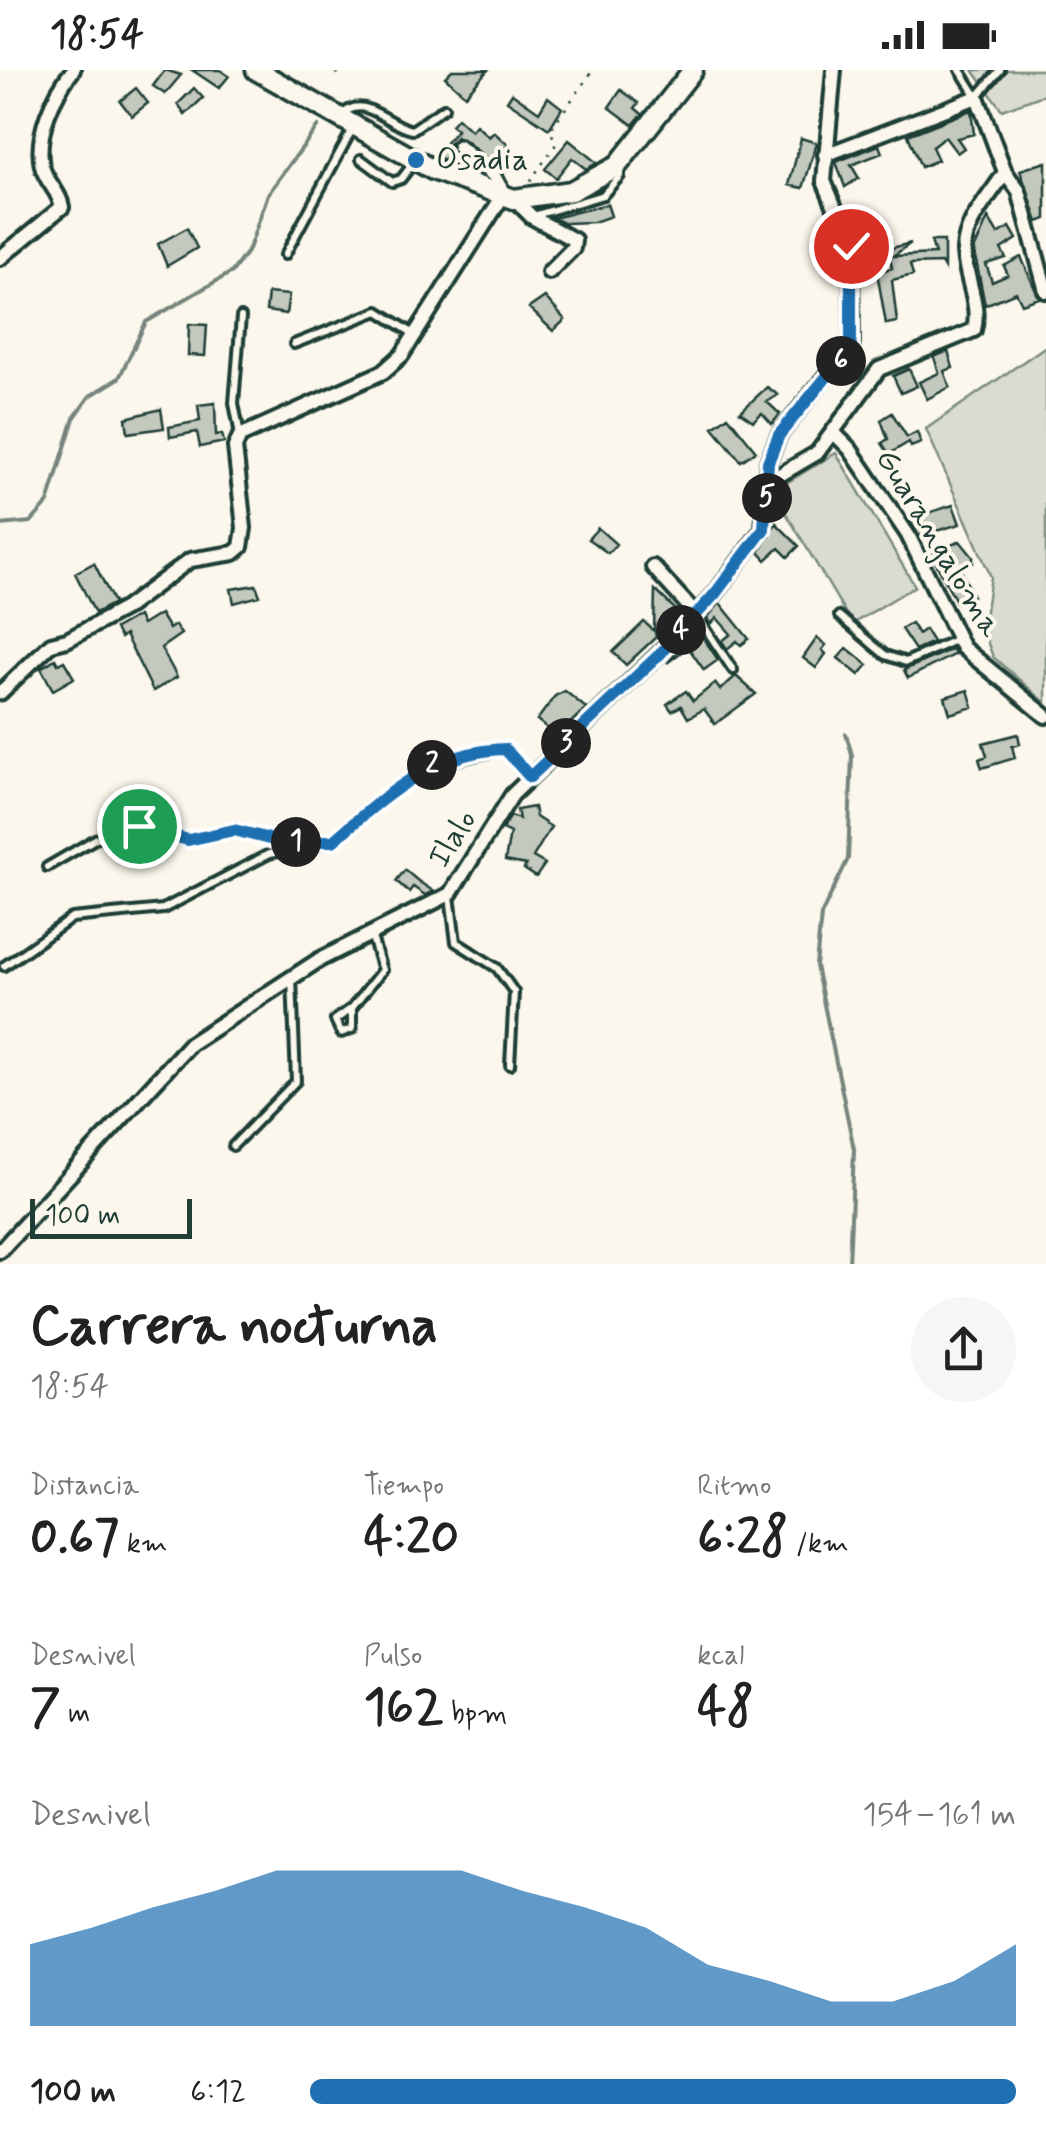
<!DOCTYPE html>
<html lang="es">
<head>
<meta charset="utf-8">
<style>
	:root { --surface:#fff; --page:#f6f6f6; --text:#222; --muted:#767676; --accent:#1f6fb2 }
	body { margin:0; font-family:Mynerve,sans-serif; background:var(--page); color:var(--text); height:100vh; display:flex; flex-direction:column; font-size:38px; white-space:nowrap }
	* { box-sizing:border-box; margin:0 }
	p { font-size:32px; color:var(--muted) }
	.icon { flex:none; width:55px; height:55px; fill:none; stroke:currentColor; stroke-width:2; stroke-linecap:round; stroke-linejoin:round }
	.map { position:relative; height:1194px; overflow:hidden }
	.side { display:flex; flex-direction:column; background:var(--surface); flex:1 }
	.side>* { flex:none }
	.scale { position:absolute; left:30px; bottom:25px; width:162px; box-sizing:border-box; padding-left:10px; border:5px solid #1f3d34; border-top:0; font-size:28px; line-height:35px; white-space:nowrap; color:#1f3d34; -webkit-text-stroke:8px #fbf7ec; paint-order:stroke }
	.pin { position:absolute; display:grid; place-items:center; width:85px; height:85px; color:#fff; margin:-42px; border:5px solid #fff; border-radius:50%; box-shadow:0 2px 10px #0007 }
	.km { position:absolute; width:50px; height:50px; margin:-25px; border-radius:50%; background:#222; color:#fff; font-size:28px; line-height:50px; text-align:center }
	.round { display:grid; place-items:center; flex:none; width:105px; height:105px; border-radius:52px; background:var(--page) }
	.headline { display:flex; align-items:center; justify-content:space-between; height:170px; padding:0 30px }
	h1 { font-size:55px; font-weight:800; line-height:75px }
	.stats { display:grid; grid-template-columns:repeat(3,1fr); gap:15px; height:170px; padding:10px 30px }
	.stats div { display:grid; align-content:center }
	.stats b { font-size:50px; font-weight:800 }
	.stats small { font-size:28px; font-weight:400 }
	.stats p { font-size:28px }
	.chart { height:280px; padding:20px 30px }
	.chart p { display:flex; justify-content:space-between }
	.chart svg { width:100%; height:180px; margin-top:10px; fill:var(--accent); opacity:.7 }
	ul { padding:0 30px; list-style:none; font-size:32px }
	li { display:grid; grid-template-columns:160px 120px 1fr; align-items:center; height:75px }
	li i { height:25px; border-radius:12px; background:var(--accent) }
	.status { display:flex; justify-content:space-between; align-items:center; height:70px; padding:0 50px; background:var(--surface); direction:ltr }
	.status svg { height:28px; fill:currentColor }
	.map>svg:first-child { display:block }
	.green { fill:#dbdcd1; stroke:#7d8c82; stroke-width:2.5 }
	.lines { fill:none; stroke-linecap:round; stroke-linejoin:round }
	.stream { stroke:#74847b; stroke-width:4 }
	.building { fill:#c4c9be; stroke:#1f3d34; stroke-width:2.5 }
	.lane-casing { stroke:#1f3d34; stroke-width:14 }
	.street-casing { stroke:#1f3d34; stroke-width:20 }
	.secondary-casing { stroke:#1f3d34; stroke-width:25 }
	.path { stroke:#1f3d34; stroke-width:2.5; stroke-dasharray:2.5 8; stroke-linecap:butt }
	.lane { stroke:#fbf7ec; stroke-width:6 }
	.street { stroke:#fbf7ec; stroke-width:12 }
	.secondary { stroke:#fbf7ec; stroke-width:18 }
	.route-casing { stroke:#fff; stroke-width:20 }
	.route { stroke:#1f6fb2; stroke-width:12 }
	.poi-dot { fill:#1f6fb2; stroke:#fbf7ec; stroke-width:4 }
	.labels { text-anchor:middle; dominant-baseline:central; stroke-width:8; stroke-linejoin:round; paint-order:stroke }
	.poi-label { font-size:32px; fill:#1f3d34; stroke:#fbf7ec; text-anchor:start }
	.street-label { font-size:32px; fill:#1f3d34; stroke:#fbf7ec }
</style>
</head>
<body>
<div class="status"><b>18:54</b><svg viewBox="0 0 49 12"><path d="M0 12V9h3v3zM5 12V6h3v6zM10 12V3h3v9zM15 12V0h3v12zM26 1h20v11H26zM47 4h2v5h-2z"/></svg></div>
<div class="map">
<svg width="1046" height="1194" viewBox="0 0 1046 1194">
	<rect width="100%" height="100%" fill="#fbf7ec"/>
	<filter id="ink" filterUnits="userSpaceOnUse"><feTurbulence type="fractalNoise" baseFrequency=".01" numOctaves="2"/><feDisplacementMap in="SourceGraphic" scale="20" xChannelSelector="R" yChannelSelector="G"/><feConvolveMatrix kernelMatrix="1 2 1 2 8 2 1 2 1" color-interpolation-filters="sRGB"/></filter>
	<g filter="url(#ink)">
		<path class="green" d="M973,0H1046V24L1002,40Z
			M1046,276V633L993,587L983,560L991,507L926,359Z
			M836,383L915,516L852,554L773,421Z"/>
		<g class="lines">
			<path class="stream" d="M337,3L338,0
				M0,455L31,452L48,433L74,348L90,326L119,308L146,252L232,202L249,179L268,124L318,56
				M846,664L852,685L848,789L821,845L816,896L854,1079L849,1194"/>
		</g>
		<path class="building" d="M165,0L181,5L165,24L153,16Z
			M192,0H220L229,6L219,18Z
			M452,0H488L465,25L445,7Z
			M136,18L148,33L132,46L120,31Z
			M194,18L203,28L185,45L178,34Z
			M621,20L639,33L635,38L642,44L633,55L609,37Z
			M512,23L539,42L548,27L562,38L549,59L507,31Z
			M971,40L974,64L957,68L964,78L957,83L945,67L932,77L938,90L921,97L908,65Z
			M457,48L471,61L476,55L489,67L494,62L508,75L493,92L456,67L449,74L452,85L443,90L436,84L457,60L451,55Z
			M801,68L817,73L803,118L789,115Z
			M569,70L597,93L586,99L572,88L556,108L545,99Z
			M879,75L882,83L851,95L859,108L845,117L836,92Z
			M1046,92V149L1038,152L1020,100Z
			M607,134L611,146L594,152L564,153L554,148Z
			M988,148L998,164L1010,157L1017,169L1001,179L1006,188L986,194L992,212L1008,205L1004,196L1021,187L1039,228L1022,234L1016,222L985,235L974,180Z
			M187,158L197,178L167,196L158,174Z
			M931,171H944V198L941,193L910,194L913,205L892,210L897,252L886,254L877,202L892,198L888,179L911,173L893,186L935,184Z
			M268,223L289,225L286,244L266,241Z
			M545,227L565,250L553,261L529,238Z
			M189,254L207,255L205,286L188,285Z
			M948,281L953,298L944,301L950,317L927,329L919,312L939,303L934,287Z
			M909,299L917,316L901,323L893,306Z
			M767,317L778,325L767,332L780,344L772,354L762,343L753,351L740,342Z
			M215,333L216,365L222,364L224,372L200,377L197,362L170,367L169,357L200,351L198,335Z
			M161,339L164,358L128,363L126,348Z
			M892,343L907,367L917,362L921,373L911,377L909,372L889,384L882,373L888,369L881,350Z
			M728,346L756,381L741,391L713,357Z
			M953,435L960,454L919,466L909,449Z
			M776,453L799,476L788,487L779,478L766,490L759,482Z
			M598,458L616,474L608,483L588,469Z
			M960,471L973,487V493L960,498L973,526L957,533L931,484Z
			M94,493L114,533L95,543L75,503Z
			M256,515L260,526L234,533L231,519Z
			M655,520L675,539L655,562L656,567L626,595L613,582L644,552L654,561Z
			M720,533L749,569L741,575L737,571L727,579L722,571L731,564L717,548L711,554L707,548Z
			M160,544L169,559L175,555L181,564L161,578L177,607L153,621L125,565L120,568L115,559L138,546L142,555Z
			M911,553L918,564L925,559L933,572L915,580L901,559Z
			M697,558L718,590L704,600L688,577L667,593Z
			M817,568L826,575L822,580L826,584L816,598L803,588Z
			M847,578L868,595L859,605L838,588Z
			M952,579L955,584L908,608L904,600Z
			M55,589L58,594L64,591L74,608L53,620L41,598Z
			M736,606L756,624L715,654L704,639L688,648L681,636L672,641L667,634L686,621L693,631L715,613L720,620Z
			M968,620L973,637L950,644L945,627Z
			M565,621L586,638L557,666L537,650L555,626Z
			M1018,664L1020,674L1012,676L1015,688L982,698L979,689L987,686L983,673Z
			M534,737L536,747L551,757L533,787L545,794L536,807L524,799L526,795L505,791L510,763L502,759L511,746L519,749L517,740Z
			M405,800L418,811L433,821L425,825L413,817L409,822L396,811Z"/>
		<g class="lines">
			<g class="lane-casing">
				<path id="lane" d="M960,0L977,27L1000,0
					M341,46C363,22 386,54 412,60L444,38
					M361,89L392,112L401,109L415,91
					M533,146L603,125L620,106V99
					M285,185L354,56
					M294,274L378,241L414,264
					M240,365L234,333L241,247
					M696,544L733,600
					M839,546L885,585L906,592L957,569
					M47,797L95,769L139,756L189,770L233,759L277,771H326
					M450,826L456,872L497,898L514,922L510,995
					M4,896L72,848L163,839L269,784L333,771L369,738L431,696L505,679L529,706
					M352,938V959L341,963L335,950L352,938L382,900L371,864
					M233,1076L296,1011L292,907"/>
			</g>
			<g class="street-casing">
				<path id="street" d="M1005,102L1019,121L1046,221
					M514,129L532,147L574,170L573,178L549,202
					M0,188L62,137C60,122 45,111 42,96C35,64 54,24 73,0
					M833,362L850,379L908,465L963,578L1046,646
					M766,413L817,383L879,299L974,260C981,234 964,206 964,180C965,150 991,126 1005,102L977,27L825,85
					M653,497L696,544
					M0,623L51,574L67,570L126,538L190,490L234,483L241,477L244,458L235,377L240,366L383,302L402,285L504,124L494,106L459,77
					M0,1181L190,974L319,890L450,824L512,725L659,584L715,524L763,459L768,392L779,365L852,273L851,176L824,111L834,0"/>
			</g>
			<g class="secondary-casing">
				<path id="secondary" d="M256,0L433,100L514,129L571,121L617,96L693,0"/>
			</g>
			<path class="path" d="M530,111L555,76L551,59L593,0"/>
			<use href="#lane" class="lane"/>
			<use href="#street" class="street"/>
			<use href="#secondary" class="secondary"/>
		</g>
	</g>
	<g class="lines" filter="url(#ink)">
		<g class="route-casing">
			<path id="route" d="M139,756L188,770L234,760L277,771H333C384,727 433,681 505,679L530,707L660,584L715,524L764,459L768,392L779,365L851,277V176"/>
		</g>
		<use href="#route" class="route"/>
	</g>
	<circle class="poi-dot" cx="416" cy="90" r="10"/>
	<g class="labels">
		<g class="poi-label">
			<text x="436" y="90">Osadia</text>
		</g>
		<g class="street-label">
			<text transform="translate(938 473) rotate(59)">Guarangaloma</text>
			<text transform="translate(453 769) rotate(-58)">Ilalo</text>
		</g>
	</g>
</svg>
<div class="scale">100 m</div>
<div class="pin" style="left:139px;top:756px;background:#1e9e55"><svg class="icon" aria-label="arrive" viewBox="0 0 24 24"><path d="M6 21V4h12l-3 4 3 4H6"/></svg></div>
<div class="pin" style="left:851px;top:176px;background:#d93025"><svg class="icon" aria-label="check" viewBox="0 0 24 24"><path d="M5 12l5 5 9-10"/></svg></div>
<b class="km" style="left:296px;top:772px">1</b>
<b class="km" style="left:432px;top:695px">2</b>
<b class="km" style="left:566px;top:673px">3</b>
<b class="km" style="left:681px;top:560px">4</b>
<b class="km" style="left:767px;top:428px">5</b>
<b class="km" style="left:841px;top:291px">6</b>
</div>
<section class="side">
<div class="headline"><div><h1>Carrera nocturna</h1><p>18:54</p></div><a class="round"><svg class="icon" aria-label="share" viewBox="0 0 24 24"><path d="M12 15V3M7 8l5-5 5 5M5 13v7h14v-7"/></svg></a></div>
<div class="stats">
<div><p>Distancia</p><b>0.67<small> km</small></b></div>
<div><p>Tiempo</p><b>4:20</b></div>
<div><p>Ritmo</p><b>6:28<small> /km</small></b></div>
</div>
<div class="stats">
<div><p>Desnivel</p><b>7<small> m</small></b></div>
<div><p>Pulso</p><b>162<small> bpm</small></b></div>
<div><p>kcal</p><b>48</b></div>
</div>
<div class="chart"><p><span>Desnivel</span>154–161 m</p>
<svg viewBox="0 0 160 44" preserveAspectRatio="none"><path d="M0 44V24L10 20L20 15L30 11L40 6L50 6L60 6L70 6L80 11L90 15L100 20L110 29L120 33L130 38L140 38L150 33L160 24V44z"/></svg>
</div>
<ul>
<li><b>100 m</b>6:12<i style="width:100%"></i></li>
</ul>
</section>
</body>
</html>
